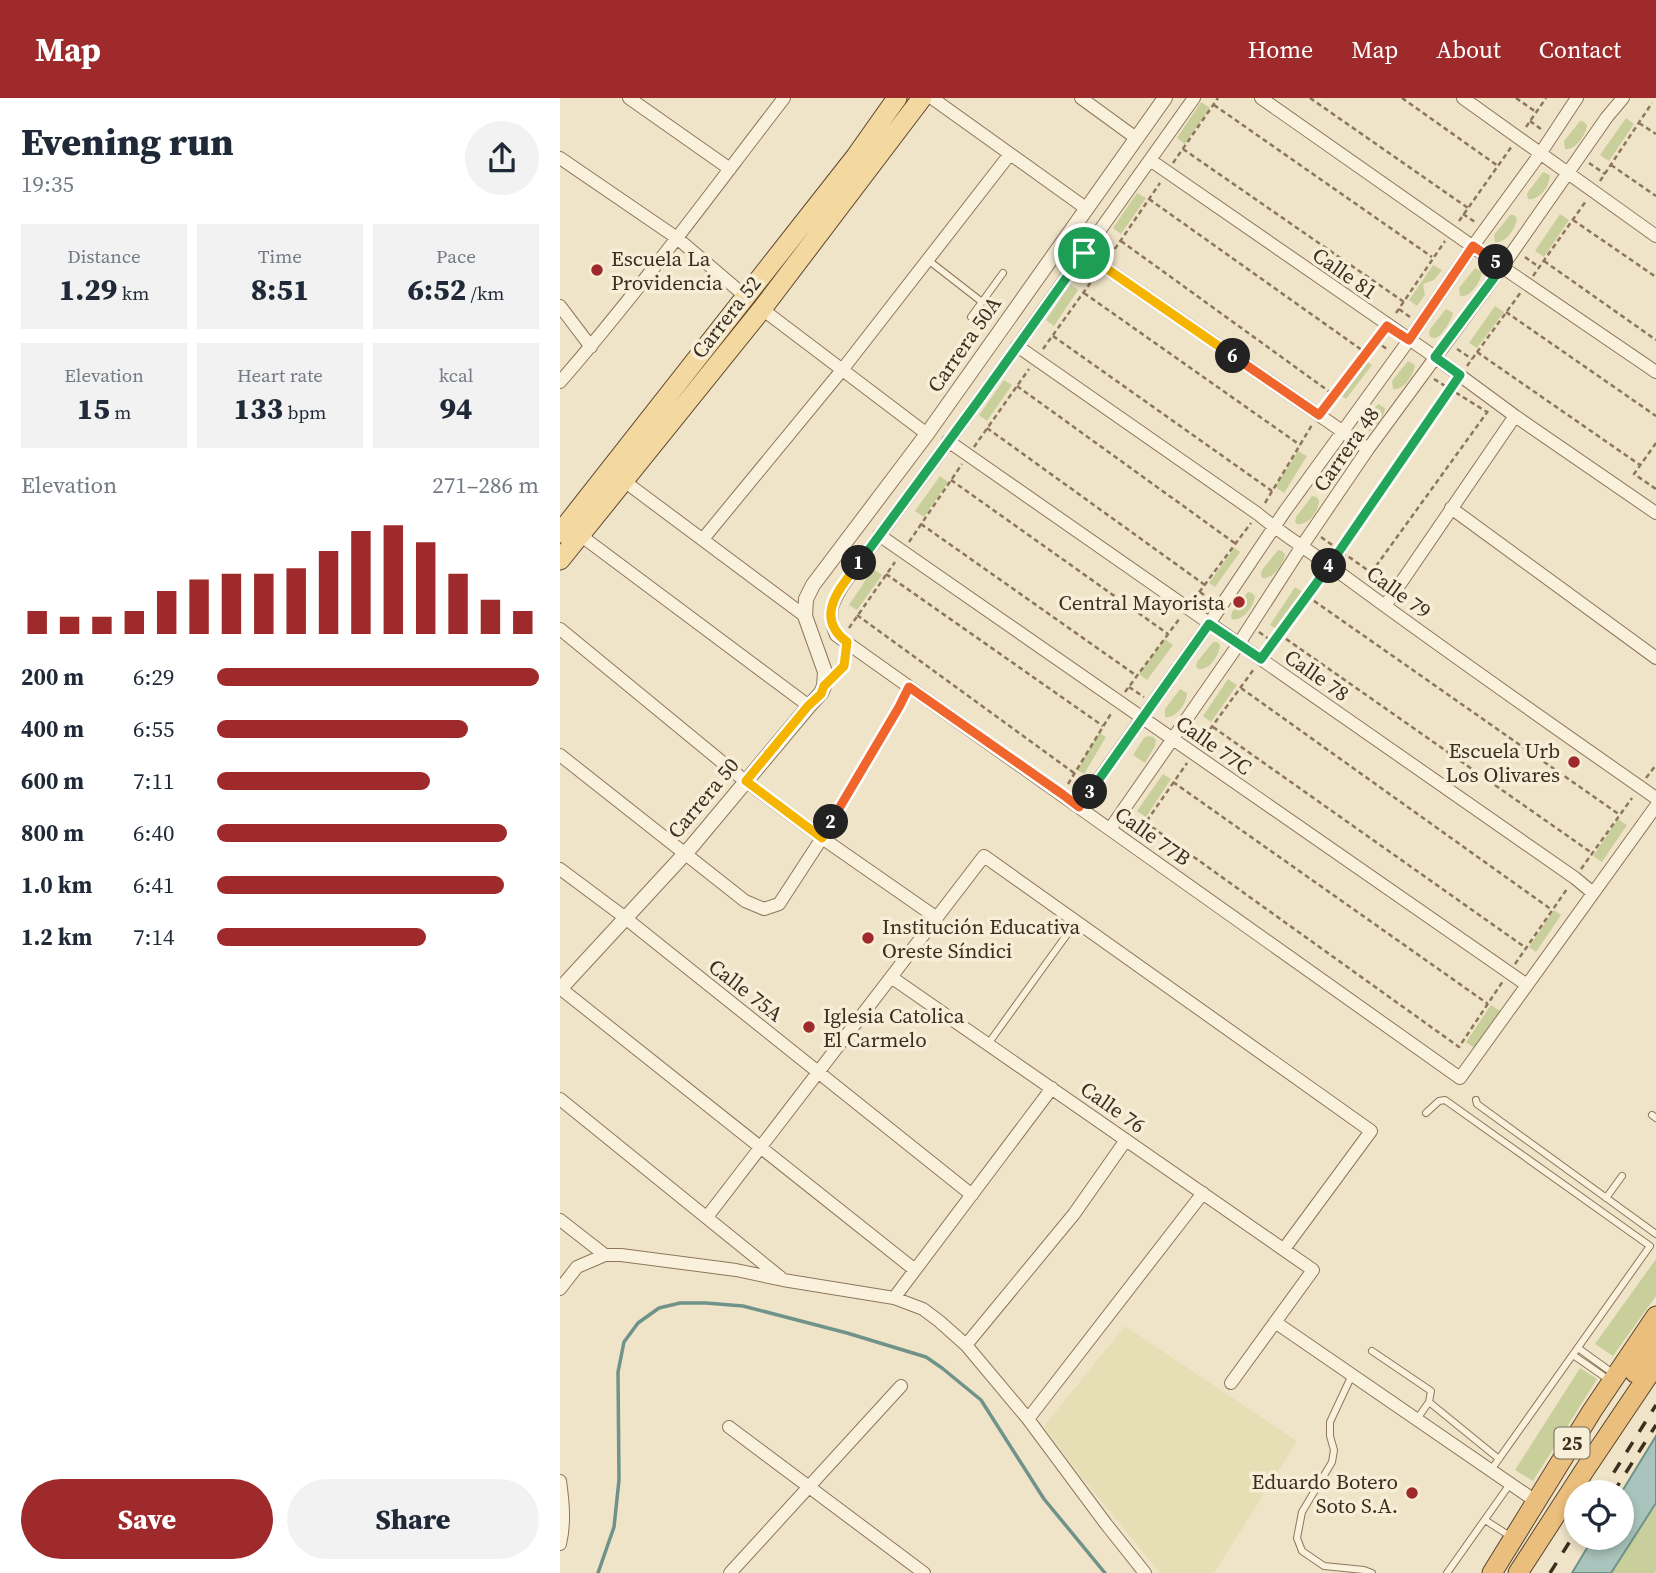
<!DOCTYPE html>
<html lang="en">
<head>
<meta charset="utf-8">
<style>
	:root { --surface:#fff; --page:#f2f2f3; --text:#1f2937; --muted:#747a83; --accent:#9e2a2b }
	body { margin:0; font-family:"Source Serif 4",serif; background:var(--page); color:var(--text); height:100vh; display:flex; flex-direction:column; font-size:26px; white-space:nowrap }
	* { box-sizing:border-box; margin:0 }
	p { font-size:23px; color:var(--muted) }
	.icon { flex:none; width:38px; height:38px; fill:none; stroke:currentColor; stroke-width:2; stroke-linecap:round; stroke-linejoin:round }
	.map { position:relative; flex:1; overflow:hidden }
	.sheet { display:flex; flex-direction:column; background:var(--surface); width:560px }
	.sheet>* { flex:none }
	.buttons { position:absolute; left:1004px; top:1382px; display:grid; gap:14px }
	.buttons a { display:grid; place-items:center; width:70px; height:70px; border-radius:50%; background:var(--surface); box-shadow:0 4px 10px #0003; font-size:35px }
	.pin { position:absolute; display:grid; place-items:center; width:60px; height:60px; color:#fff; margin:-30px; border:4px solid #fff; border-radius:50%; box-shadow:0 2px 7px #0007 }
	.km { position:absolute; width:35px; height:35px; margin:-18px; border-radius:50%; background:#222; color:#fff; font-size:19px; line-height:35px; text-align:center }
	.round { display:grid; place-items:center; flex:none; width:74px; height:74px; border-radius:37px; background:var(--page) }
	.summary { display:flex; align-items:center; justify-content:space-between; height:119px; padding:0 21px }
	h1 { font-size:38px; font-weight:800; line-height:52px }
	.figures { display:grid; grid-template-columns:repeat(3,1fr); gap:10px; height:119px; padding:7px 21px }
	.figures div { display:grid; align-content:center; border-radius:0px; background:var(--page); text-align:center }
	.figures b { font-size:30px; font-weight:800 }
	.figures small { font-size:19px; font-weight:400 }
	.figures p { font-size:19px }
	.chart { height:196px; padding:14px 21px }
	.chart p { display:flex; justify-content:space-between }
	.chart svg { width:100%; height:126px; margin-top:7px; stroke:var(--accent); stroke-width:6 }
	.button { display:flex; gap:14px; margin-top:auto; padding:14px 21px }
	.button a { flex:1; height:80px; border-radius:42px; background:var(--accent); color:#fff; font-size:28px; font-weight:800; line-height:80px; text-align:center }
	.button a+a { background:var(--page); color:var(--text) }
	ul { padding:0 21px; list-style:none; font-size:23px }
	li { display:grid; grid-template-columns:112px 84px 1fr; align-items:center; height:52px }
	li i { height:18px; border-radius:9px; background:var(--accent) }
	header { display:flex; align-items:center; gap:42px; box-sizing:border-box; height:98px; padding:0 35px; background:var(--accent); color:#fff }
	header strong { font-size:33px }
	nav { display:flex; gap:38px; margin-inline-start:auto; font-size:24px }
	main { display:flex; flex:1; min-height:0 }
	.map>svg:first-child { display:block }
	.farmland { fill:#e6deb5 }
	.green { fill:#c9cf9b }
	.water { fill:#a9c4bc; stroke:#6f938a; stroke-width:2 }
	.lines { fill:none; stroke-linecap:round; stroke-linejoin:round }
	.stream { stroke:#6f938a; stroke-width:3.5 }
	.service-casing { stroke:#8d765c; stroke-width:8 }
	.minor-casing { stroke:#8d765c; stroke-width:14 }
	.tertiary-casing { stroke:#8d765c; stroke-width:16 }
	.primary-casing { stroke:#5b4430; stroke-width:21 }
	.trunk-casing { stroke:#5b4430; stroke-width:21 }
	.path { stroke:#8d765c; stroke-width:2.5; stroke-dasharray:5 3.5; stroke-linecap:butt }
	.service { stroke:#faf1dc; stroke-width:6 }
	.minor { stroke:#faf1dc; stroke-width:12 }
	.tertiary { stroke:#faf1dc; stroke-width:14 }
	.primary { stroke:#f3d9a0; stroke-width:19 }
	.trunk { stroke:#eabe7c; stroke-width:19 }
	.rail { stroke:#3d2e20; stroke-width:3.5; stroke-dasharray:12 12; stroke-linecap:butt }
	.split-1-casing { stroke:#fff; stroke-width:14 }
	.split-2-casing { stroke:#fff; stroke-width:14 }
	.split-3-casing { stroke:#fff; stroke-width:14 }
	.split-4-casing { stroke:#fff; stroke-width:14 }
	.split-5-casing { stroke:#fff; stroke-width:14 }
	.split-6-casing { stroke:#fff; stroke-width:14 }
	.split-7-casing { stroke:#fff; stroke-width:14 }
	.split-1 { stroke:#22a559; stroke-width:9 }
	.split-2 { stroke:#f5b400; stroke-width:9 }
	.split-3 { stroke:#f0652b; stroke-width:9 }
	.split-4 { stroke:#22a559; stroke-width:9 }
	.split-5 { stroke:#22a559; stroke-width:9 }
	.split-6 { stroke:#f0652b; stroke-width:9 }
	.split-7 { stroke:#f5b400; stroke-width:9 }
	.poi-dot { fill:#9e2a2b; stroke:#f7eed8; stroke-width:2.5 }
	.labels { text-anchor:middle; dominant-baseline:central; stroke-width:7; stroke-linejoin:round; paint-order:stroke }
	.shield { fill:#f7eed8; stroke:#756857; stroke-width:2 }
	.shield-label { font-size:19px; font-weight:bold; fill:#3d2e20 }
	.poi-label { font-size:21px; fill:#3d2e20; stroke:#f7eed8; text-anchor:start }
	.street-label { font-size:21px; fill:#3d2e20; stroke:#f7eed8 }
</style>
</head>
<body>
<header>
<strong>Map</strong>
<nav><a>Home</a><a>Map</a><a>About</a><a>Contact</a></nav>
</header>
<main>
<section class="sheet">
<div class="summary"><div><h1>Evening run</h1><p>19:35</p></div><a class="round"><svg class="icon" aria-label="share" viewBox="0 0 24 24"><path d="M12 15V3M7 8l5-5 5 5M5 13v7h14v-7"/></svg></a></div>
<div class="figures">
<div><p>Distance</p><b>1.29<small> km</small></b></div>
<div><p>Time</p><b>8:51</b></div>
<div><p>Pace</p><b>6:52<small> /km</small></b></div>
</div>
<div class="figures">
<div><p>Elevation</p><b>15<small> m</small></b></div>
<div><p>Heart rate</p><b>133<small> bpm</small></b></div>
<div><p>kcal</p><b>94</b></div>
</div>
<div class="chart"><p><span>Elevation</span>271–286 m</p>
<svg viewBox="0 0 160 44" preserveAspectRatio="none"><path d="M5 44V36M15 44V38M25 44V38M35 44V36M45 44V29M55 44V25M65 44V23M75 44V23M85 44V21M95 44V15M105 44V8M115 44V6M125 44V12M135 44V23M145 44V32M155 44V36"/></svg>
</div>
<ul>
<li><b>200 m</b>6:29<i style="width:100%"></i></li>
<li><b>400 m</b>6:55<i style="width:78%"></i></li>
<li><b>600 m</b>7:11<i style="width:66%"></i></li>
<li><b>800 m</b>6:40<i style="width:90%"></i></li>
<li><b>1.0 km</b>6:41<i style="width:89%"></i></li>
<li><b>1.2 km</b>7:14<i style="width:65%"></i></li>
</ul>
<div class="button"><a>Save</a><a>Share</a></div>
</section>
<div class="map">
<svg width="1096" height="1475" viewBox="0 0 1096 1475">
	<rect width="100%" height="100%" fill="#f0e4c8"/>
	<path class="farmland" d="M565,1228L737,1343L654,1475H600L515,1371L484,1328Z"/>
	<path class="green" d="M641,4L650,10L625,46L617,40Z
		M1066,20L1074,26L1049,63L1040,57Z
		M1020,23L1024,24L1027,27C1026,37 1015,53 1005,51L1004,43Z
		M983,74L990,77C990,88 979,103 968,101L967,97L968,94Z
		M577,95L586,100L561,136L553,130Z
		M1000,116L1009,122L984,159L975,153Z
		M950,117H954L957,120C956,131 945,146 935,144L934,137Z
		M873,167L882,172L874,182L863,186L865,197L857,208L849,202Z
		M915,170L922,174C921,184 910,200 900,198L899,190Z
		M510,186L518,192L494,228L486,222Z
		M935,208L944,214L917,250L909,245Z
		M886,211L893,215C892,221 882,239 875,240C874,240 872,239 870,239L869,235L870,231Z
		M804,261L812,267L786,301L778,295Z
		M848,263L855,267C854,277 843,293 833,291L832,283Z
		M444,282L452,287L427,323L419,317Z
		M818,306L825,310C824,320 813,336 802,334L801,330L802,326Z
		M738,353L747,358L724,395L715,389Z
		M780,357L787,360C786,371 776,386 765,384L763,381L764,377Z
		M380,378L388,384L364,419L355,413Z
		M752,398L756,399L759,402C759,413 748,428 737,426L735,423L736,419Z
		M674,450L680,454L655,489L649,485Z
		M718,452L722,453L725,456C724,466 713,482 702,480L701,476L702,472Z
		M313,471L322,477L297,512L289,507Z
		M735,489L744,495L718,532L710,527Z
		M688,494L692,495L695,498C694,508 683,524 672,521L671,518L672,514Z
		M605,541L613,547L587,582L579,576Z
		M653,544H657L660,547C659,558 649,573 638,571L636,568L637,564Z
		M668,581L677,587L651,624L643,618Z
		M620,591L627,595C627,605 616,621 605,619V611Z
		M539,635L546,639L524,676L517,672Z
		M588,638L593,639L596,642L595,648L585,665L573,657L584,640Z
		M603,676L611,681L586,719L577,713Z
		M1058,721L1067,727L1042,764L1033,758Z
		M994,812L1001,817L976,854L969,849Z
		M931,907L940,913L914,950L906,944Z
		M1096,1161V1198L1053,1258L1035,1246Z
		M1020,1270L1037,1281L973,1383L955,1372Z
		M1096,1405V1473L1095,1475H1051Z"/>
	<path class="water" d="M1096,1338V1405L1051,1475H1012L1033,1440H1062L1061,1395Z"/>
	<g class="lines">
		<path class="stream" d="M38,1475L54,1429L59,1382L58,1274L64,1244L78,1225L99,1210L120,1205H146L183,1208L287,1235L366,1259L382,1270L421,1302L484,1401L545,1475"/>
		<g class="service-casing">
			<path id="service" d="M368,162L422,204
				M411,219L443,175
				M262,740L339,609L349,589
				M428,946L516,824
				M916,1002L917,1006L1096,1136
				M866,1015L879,1003L885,1002L1090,1148L931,1372
				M1092,1017L1096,1020
				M1046,1100L1062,1078
				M1018,1250L1054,1276
				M812,1253L871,1293L869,1304L857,1321
				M1013,1257L1049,1282
				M792,1277L770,1324V1338L774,1352L772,1364L742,1414L737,1440L742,1453L764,1468L804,1472L812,1475
				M869,1304L939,1361
				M925,1422L953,1440
				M887,1475L950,1386"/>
		</g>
		<g class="minor-casing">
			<path id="minor" d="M69,0L170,71
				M372,0L527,111
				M521,0L576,40
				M634,0L419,302L283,487C271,507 267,515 276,537L900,980L1096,708
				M701,0L942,169L1096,274
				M903,0L1096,138
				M0,60L117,140L185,198
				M590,62L875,259L955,318L1096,415
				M524,155L808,351
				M0,208L31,249
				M202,211L367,336
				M457,248L698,416C724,438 753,455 780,475C884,552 990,626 1096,700
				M0,284C79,193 150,96 224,0
				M388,343L1015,780L1033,795
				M64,383L245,518
				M891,410L1096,560
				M20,437L249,608
				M319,437L967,887
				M143,441L282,272L450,56
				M825,508L955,318
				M0,531L179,678L262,740L377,820
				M0,657L185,803L204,811L219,806L262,740
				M519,709L649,526L725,413L849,242L913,148L980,56L1017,0
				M550,731L678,547L742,448L808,351L942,169L1047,19L1063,0
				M0,771L59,815L412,1097
				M331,879L753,1172L671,1285
				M0,890L355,1172
				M0,1001L220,1179
				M147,1119L424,758L811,1033L724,1151
				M0,1122L45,1157H61L176,1172L223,1182L334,1200L363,1211L379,1223L406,1247L468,1321L546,1426L585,1475
				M0,1191L17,1169L45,1157
				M334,1200L492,990
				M715,1224L977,1404
				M406,1247L514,1116L566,1042
				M468,1321L643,1095
				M169,1329L364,1475
				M0,1383C3,1404 5,1425 0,1446
				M170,1475L341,1288"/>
		</g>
		<g class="tertiary-casing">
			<path id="tertiary" d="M0,891L132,748L249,608L261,595L264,588L265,574L245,518L246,501L253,487L367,336L605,0"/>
		</g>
		<g class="primary-casing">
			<path id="primary" d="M0,435L296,58L337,0
				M0,462L202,211L362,0"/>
		</g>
		<g class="trunk-casing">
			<path id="trunk" d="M1075,1275L1096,1244
				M932,1475L1032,1313L1096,1218
				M958,1475L1024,1373L1096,1266"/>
		</g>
		<path class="path" d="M750,0L908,110
			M842,0L938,68
			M956,0L976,14
			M654,7L872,159
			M970,23L981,31
			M1079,25L1096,36
			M966,29L986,0
			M623,51L844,204
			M613,65L658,0
			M1029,65L1045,76
			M1051,67L1096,98
			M1040,83L1092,5
			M589,101L806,255
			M903,116L915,124
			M1013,122L1096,179
			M899,123L952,48
			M561,143L774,297
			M550,158L600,85
			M965,159L979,169
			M984,163L1096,242
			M973,178L1026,103
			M524,195L740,347
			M839,211L850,219
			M946,214L1096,318
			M836,215L885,143
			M493,238L712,393
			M815,243L827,251
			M483,251L536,177
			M897,251L912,261
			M917,254L1080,367
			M907,268L961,194
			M874,281L927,314
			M457,288L676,446
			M766,307L822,235
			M427,330L645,487
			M1096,345L1074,376L1096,391
			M414,349L469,271
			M391,382L608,536
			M705,405L752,327
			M361,426L577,578
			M761,439L827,486
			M349,444L402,366
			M775,458L893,288
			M811,475L928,313
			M326,476L543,628
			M640,494L651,502
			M747,498L1060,717
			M634,501L691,425
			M297,517L514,675
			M289,530L335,464
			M699,534L713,544
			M719,536L1032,755
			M708,552L762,478
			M279,573L284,568L285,557
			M569,589L584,599
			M681,590L992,812
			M565,594L620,520
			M653,629L966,850
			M633,631L645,639
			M640,645L694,571
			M1086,680L1096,667
			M613,684L928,906
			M508,686L552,614
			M585,724L899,949L943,883
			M567,726L579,734
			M577,737L627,665
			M1021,771L1072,700
			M955,866L1007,791"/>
		<use href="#service" class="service"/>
		<use href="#minor" class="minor"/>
		<use href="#tertiary" class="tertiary"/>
		<use href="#primary" class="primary"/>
		<use href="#trunk" class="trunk"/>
		<path class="rail" d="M1041,1395L1096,1307
			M1053,1395L1096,1327
			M990,1475L1017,1432"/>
	</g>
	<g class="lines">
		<g class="split-1-casing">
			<path id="split-1" d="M299,465L419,302L524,155"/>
		</g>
		<g class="split-2-casing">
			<path id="split-2" d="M271,724L262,740L186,683L248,608L261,596L264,588L284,568L287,544C253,519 280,490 299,465"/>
		</g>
		<g class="split-3-casing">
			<path id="split-3" d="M271,724L339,609L349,589L502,696L519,709L530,694"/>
		</g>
		<g class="split-4-casing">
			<path id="split-4" d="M530,694L649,526L701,561L769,468"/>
		</g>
		<g class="split-5-casing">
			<path id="split-5" d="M769,468L900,277L875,259L942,169L936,164"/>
		</g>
		<g class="split-6-casing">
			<path id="split-6" d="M673,258L759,317L827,228L849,242L913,148L936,164"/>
		</g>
		<g class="split-7-casing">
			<path id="split-7" d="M524,155L673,258"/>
		</g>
		<use href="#split-1" class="split-1"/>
		<use href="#split-2" class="split-2"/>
		<use href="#split-3" class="split-3"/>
		<use href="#split-4" class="split-4"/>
		<use href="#split-5" class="split-5"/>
		<use href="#split-6" class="split-6"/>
		<use href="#split-7" class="split-7"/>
	</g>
	<g class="poi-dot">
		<circle cx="37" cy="172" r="7"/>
		<circle cx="679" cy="504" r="7"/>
		<circle cx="1014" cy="664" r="7"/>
		<circle cx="308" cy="840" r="7"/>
		<circle cx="249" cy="929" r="7"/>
		<circle cx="852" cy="1395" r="7"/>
	</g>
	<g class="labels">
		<rect class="shield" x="994.5" y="1329.5" width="35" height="31" rx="5"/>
		<g class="shield-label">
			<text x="1012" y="1345">25</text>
		</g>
		<g class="poi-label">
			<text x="51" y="160">Escuela La<tspan x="51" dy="24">Providencia</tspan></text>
			<text x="665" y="504" text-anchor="end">Central Mayorista</text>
			<text x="1000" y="652" text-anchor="end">Escuela Urb<tspan x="1000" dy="24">Los Olivares</tspan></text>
			<text x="322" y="828">Institución Educativa<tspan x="322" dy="24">Oreste Síndici</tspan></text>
			<text x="263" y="917">Iglesia Catolica<tspan x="263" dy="24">El Carmelo</tspan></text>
			<text x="838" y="1383" text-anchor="end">Eduardo Botero<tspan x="838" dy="24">Soto S.A.</tspan></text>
		</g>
		<g class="street-label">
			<text transform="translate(785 175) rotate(35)">Calle 81</text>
			<text transform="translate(166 219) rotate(-52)">Carrera 52</text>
			<text transform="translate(404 246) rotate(-55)">Carrera 50A</text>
			<text transform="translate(786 351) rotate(-55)">Carrera 48</text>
			<text transform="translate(839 494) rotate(36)">Calle 79</text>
			<text transform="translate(757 577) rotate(35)">Calle 78</text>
			<text transform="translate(654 647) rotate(35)">Calle 77C</text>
			<text transform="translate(143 700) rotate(-50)">Carrera 50</text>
			<text transform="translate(593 738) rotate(35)">Calle 77B</text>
			<text transform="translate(186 892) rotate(38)">Calle 75A</text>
			<text transform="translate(553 1009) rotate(35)">Calle 76</text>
		</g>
	</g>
</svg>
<div class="buttons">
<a><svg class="icon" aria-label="locate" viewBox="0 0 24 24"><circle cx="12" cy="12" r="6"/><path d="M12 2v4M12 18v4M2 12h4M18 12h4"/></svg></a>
</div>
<div class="pin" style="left:524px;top:155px;background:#1e9e55"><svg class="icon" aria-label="arrive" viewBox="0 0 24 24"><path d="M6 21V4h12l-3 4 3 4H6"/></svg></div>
<b class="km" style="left:299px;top:465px">1</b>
<b class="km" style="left:271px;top:724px">2</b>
<b class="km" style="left:530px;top:694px">3</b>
<b class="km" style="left:769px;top:468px">4</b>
<b class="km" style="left:936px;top:164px">5</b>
<b class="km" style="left:673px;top:258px">6</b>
</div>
</main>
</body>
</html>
